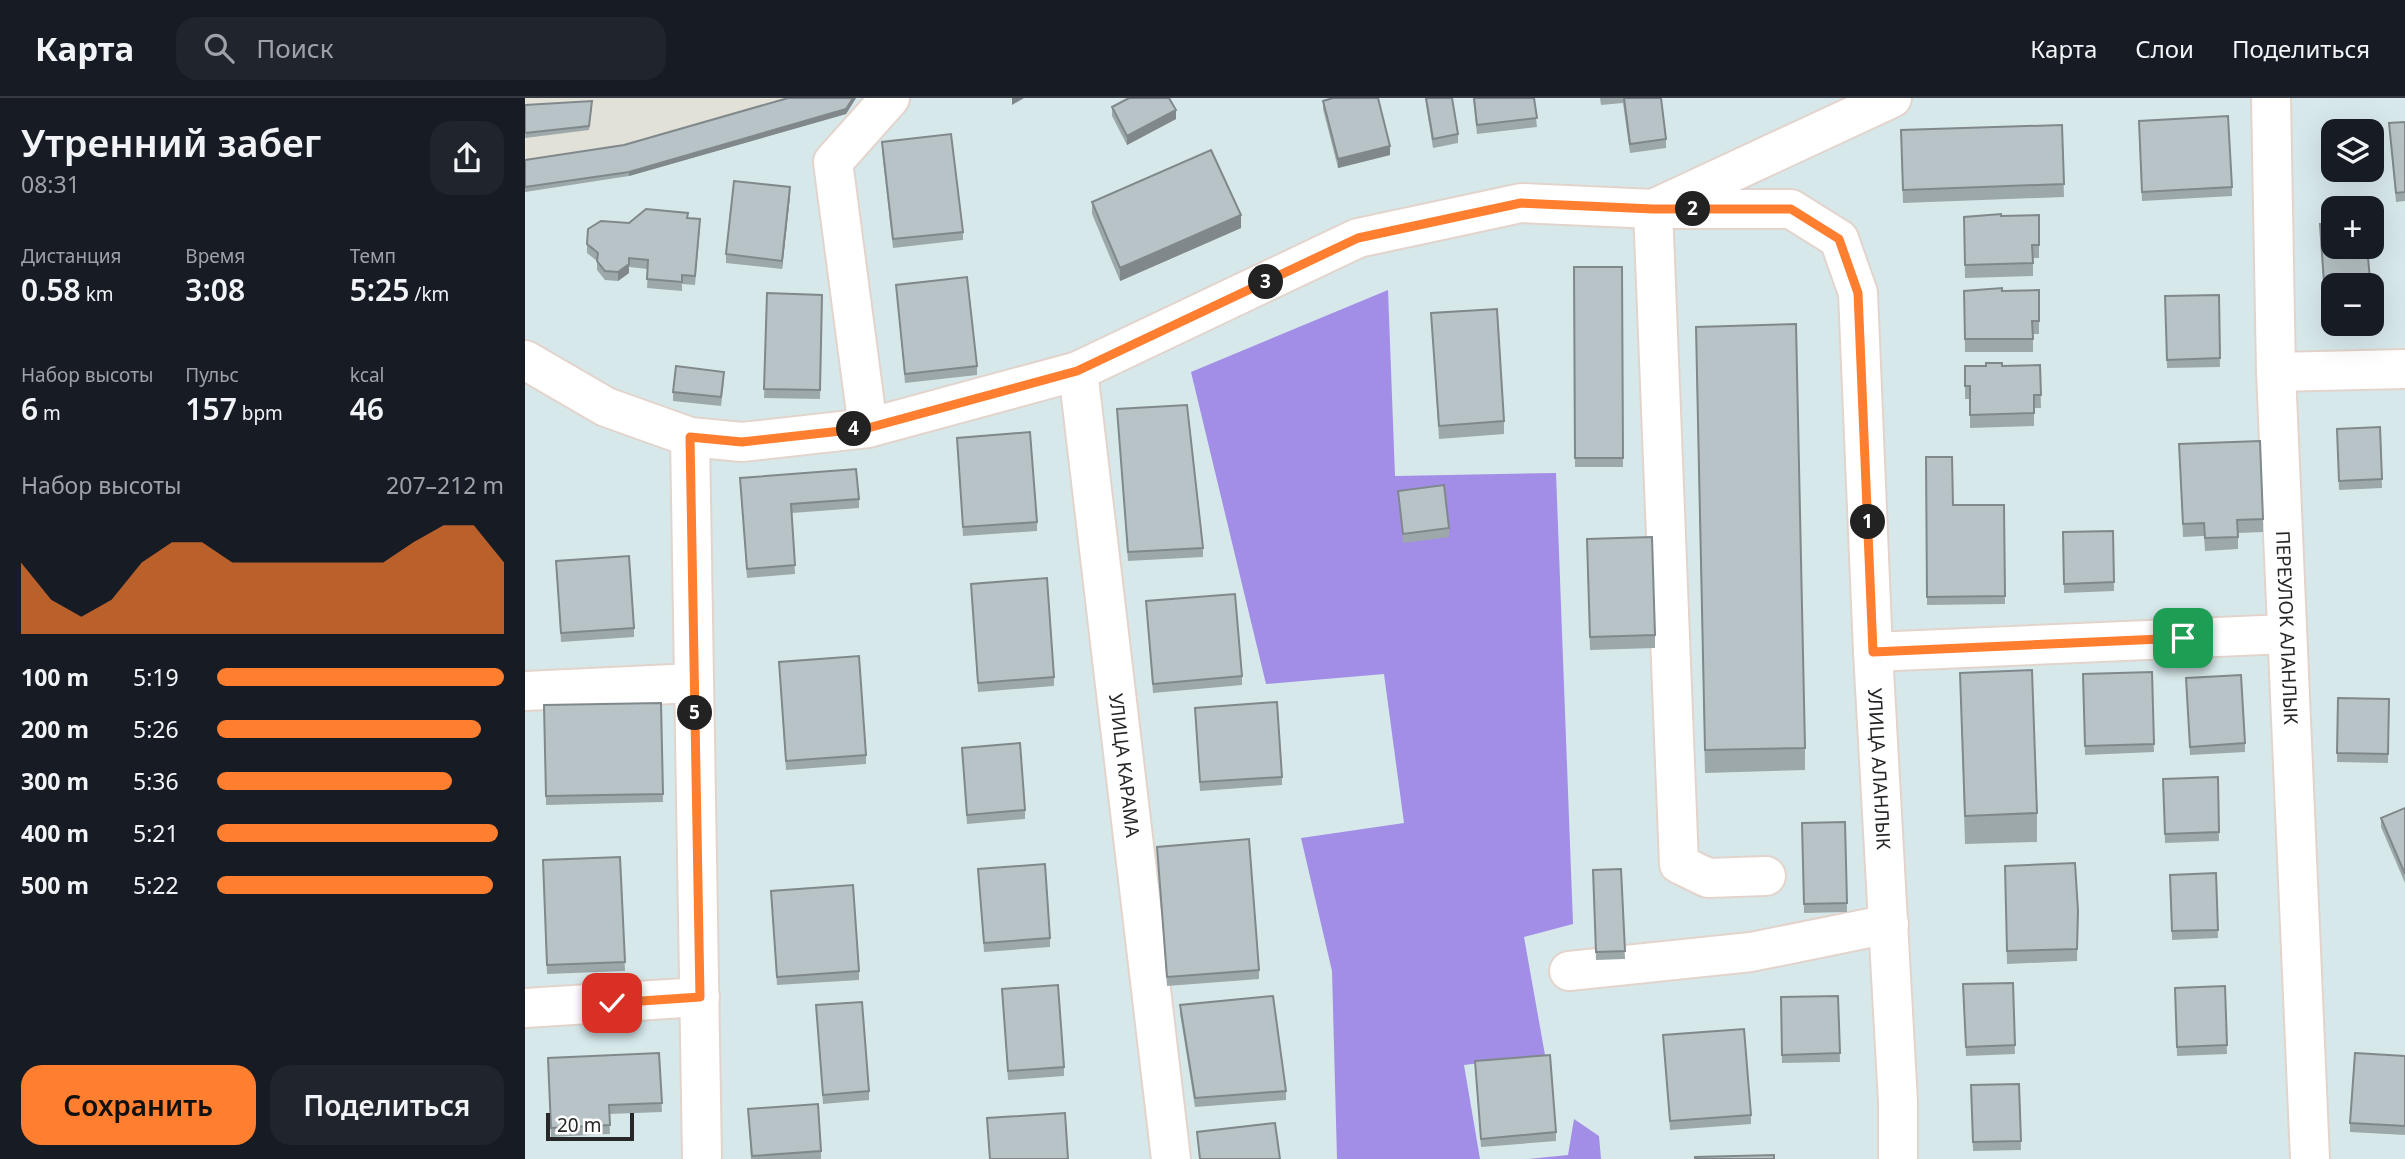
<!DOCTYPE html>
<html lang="ru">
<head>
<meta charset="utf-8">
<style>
	:root { --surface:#171b24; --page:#20242c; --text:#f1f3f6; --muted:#9ea1a6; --line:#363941; --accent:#ff7e2f }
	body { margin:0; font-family:"Noto Sans",sans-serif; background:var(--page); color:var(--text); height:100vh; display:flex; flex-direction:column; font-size:26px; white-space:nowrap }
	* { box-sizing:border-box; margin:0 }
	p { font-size:23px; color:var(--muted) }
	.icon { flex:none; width:38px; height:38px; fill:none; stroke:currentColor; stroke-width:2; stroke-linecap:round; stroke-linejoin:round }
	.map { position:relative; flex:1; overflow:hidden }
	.drawer { display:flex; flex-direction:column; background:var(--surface); width:525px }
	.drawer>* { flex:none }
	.tools { position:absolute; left:1796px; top:21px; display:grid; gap:14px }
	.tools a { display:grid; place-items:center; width:63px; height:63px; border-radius:14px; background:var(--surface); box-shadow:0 7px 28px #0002; font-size:35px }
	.scale { position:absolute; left:21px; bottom:18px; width:88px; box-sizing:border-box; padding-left:7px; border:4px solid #272727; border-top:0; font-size:19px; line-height:24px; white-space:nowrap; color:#272727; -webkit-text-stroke:5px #fff; paint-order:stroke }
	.pin { position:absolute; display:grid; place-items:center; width:60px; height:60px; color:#fff; margin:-30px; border-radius:14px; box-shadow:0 4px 10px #0006 }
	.km { position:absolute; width:35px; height:35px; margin:-18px; border-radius:50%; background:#222; color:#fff; font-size:19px; line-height:35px; text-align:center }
	.round { display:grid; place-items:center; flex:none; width:74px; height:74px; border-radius:21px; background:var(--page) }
	.headline { display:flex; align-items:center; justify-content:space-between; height:119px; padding:0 21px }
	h1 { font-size:38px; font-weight:600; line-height:52px }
	.figures { display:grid; grid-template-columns:repeat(3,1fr); gap:10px; height:119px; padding:7px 21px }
	.figures div { display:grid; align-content:center }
	.figures b { font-size:30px; font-weight:600 }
	.figures small { font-size:19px; font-weight:400 }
	.figures p { font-size:19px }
	.chart { height:196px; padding:14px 21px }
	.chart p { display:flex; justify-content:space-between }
	.chart svg { width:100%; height:126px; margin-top:7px; fill:var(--accent); opacity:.7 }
	.cta { display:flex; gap:14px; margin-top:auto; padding:14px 21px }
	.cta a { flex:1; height:80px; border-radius:21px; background:var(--accent); color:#111; font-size:28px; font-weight:600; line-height:80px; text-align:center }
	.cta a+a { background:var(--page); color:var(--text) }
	ul { padding:0 21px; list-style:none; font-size:23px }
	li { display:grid; grid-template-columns:112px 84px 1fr; align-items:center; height:52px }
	li i { height:18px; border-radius:9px; background:var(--accent) }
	header { display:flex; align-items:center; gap:42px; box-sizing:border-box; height:98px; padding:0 35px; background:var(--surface); border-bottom:2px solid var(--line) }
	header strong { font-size:33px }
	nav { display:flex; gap:38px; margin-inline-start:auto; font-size:24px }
	.search { width:490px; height:63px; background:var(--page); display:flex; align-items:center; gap:18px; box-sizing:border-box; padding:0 24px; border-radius:21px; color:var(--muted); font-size:26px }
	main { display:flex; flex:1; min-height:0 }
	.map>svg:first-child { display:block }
	.industrial { fill:#e2e1d8 }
	.green { fill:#a28ee6 }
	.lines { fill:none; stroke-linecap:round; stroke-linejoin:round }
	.minor-casing { stroke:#e2d4cc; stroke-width:42 }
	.minor { stroke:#fff; stroke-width:38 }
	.wall { fill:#9da8aa }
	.shaded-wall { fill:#80888b }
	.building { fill:#b7c3c6; stroke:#80888b; stroke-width:2 }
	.route-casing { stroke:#fff; stroke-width:14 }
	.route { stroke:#ff7e2f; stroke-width:9 }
	.labels { text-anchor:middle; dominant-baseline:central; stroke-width:5; stroke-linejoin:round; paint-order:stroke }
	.street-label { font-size:19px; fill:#272727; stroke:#fff }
</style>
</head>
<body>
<header>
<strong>Карта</strong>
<div class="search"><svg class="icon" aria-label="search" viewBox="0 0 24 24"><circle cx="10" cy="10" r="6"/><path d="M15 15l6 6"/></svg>Поиск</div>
<nav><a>Карта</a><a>Слои</a><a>Поделиться</a></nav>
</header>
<main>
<section class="drawer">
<div class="headline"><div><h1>Утренний забег</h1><p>08:31</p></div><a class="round"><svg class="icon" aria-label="share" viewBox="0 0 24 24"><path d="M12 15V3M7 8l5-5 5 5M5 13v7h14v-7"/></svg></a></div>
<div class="figures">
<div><p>Дистанция</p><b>0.58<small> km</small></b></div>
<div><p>Время</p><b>3:08</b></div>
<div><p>Темп</p><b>5:25<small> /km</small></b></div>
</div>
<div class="figures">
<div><p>Набор высоты</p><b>6<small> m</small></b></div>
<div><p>Пульс</p><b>157<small> bpm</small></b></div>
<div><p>kcal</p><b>46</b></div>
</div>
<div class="chart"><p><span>Набор высоты</span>207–212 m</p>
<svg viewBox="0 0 160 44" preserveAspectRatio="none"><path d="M0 44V19L10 32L20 38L30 32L40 19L50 12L60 12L70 19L80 19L90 19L100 19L110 19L120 19L130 12L140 6L150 6L160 19V44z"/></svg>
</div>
<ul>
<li><b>100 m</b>5:19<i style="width:100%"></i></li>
<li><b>200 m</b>5:26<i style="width:92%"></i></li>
<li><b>300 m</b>5:36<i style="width:82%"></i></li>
<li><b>400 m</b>5:21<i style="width:98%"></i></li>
<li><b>500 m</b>5:22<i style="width:96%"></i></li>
</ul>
<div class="cta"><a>Сохранить</a><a>Поделиться</a></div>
</section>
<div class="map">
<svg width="1880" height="1061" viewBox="0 0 1880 1061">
	<rect width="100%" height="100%" fill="#d7e8eb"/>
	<path class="industrial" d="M0,0H331L0,94Z"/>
	<path class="green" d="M863,192L870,378L1031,375L1048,826L999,839L1020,957L939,967L955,1061H812L807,873L776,740L879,725L859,576L741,586L666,274Z
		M1049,1021L1074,1038L1076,1061H1003L1043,1057Z"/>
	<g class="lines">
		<g class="minor-casing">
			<g id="minor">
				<path id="s1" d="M1746,0L1751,274L1785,1061"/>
				<path d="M0,262L81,309L165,339L217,344L343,330L553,273L833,140L996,105L1128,111L1367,0"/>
				<path id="s2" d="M553,273L646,1061"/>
				<path d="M1751,274L1880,271"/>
				<path d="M343,330L308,64L365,0"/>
				<path d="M165,339L177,1061"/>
				<path d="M1348,554L1761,536"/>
				<path d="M0,593L169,585"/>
				<path id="s3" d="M1241,778L1183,780L1154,766L1128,111H1266L1314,141L1333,195L1348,554L1373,1004V1061"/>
				<path d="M1044,873L1226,854L1364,826"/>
				<path d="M0,910L175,899"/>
			</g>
		</g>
		<use href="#minor" class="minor"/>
	</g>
	<path class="wall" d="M263,0H331L321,16L104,78L0,94V62L99,47Z
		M900,0H927L933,36V45L908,50Z
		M948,0H1009L1012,29L952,36Z
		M1075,0H1136L1141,41V50L1105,55L1098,5L1076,7Z
		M798,3L865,57L813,70L798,11Z
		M0,7H67L64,32L0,40Z
		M587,9L651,21L602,47L587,18Z
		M1880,24V103L1871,104L1864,25Z
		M1537,27L1539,99L1378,105L1376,45Z
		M1614,32L1707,89V98L1617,103Z
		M357,44L438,134V142L368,150L357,53Z
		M265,98L257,171L201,165V156Z
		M567,104L716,130L595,183L567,116Z
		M1514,117V160H1508V178L1440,180L1439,119Z
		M162,120L175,130L170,187L157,186V193L122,190L123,171L104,169V175L93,183L80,182L72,172V163L62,155V146L104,125Z
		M1795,126L1845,181V187H1808V193H1799Z
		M1049,169H1097L1098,369H1050Z
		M371,187L452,268V277L380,285Z
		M1514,192V236H1508V254H1440L1439,193Z
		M242,195L297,197L295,301L239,300Z
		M1694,197L1695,269L1642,270L1640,198Z
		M906,215L979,323V336L914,341Z
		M1171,251L1280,650V672L1180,675Z
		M1515,267L1516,310H1509V328L1445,330V301H1440V268Z
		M199,283L196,308L148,303V294Z
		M592,311L678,450V459L603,463Z
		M1855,329L1857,390L1814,392L1812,331Z
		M432,340L512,424V433L438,438Z
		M1654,346L1738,421V434L1713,435V451L1680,453L1679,438L1658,439Z
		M1401,359L1428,407H1479L1480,506L1402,507Z
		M215,380L334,401V410L267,415L270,476L222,480Z
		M873,393L924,430V439L878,445Z
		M1588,433L1589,493L1539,495L1538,434Z
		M1062,454L1130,537V550L1065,552Z
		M31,463L109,530V539L36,544Z
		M446,486L529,579V588L453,594Z
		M621,503L717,578V587L628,595Z
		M254,564L341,657V666L261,672Z
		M1627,574L1629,654L1560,657L1558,576Z
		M1435,575L1512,715V744L1440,746Z
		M1661,580L1720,645V654L1665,657Z
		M1813,600L1864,601L1863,665L1812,664Z
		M136,605L138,704L21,707L19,607Z
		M670,610L757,679V687L675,693Z
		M437,650L500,712V721L442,726Z
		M1693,679L1694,743L1640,745L1638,681Z
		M1880,710V785L1856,729V720Z
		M1320,724L1322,814L1279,815L1277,725Z
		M632,749L734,872V881L642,888Z
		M95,759L100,873L22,876L18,762Z
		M453,771L525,840V849L459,854Z
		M1096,771L1100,861L1071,862L1068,772Z
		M1691,775L1693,840L1647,842L1645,777Z
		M1480,781L1553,813L1552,863L1482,866Z
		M246,793L334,873V882L252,887Z
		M1488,885L1490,956L1441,958L1438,886Z
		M1700,888L1702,956L1652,958L1650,890Z
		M477,891L539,969V978L483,982Z
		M1313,898L1315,964L1257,965L1256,899Z
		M291,907L344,993V1002L298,1006Z
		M655,907L761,993V1002L670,1009L655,915Z
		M1138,937L1226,1017V1026L1145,1032Z
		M134,955L137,1014L84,1016L85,1036L26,1039L23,960Z
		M1880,958V1037L1825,1034V1025Z
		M950,963L1031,1034V1043L956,1049Z
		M1494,986L1496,1052L1448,1053L1446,987Z
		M223,1011L296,1053V1061H226Z"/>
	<path class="shaded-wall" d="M328,0H331L321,16L104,78V74Z
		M487,0H499L487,7Z
		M651,12V21L602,47V38Z
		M865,48V57L813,70V61Z
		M265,89V98L257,171V163Z
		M716,117V130L595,183V170Z
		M104,160V175L93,183V174Z"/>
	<path class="building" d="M263,0H328L321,11L104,74L0,89V62L99,47Z
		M604,0H644L651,12L602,38L587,9Z
		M808,0H853L865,48L813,61L798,3Z
		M901,0H927L933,36L908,41Z
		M949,0H1009L1012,20L952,27Z
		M1099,0H1136L1141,41L1105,46Z
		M67,3L64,28L0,35V7Z
		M1703,18L1707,89L1617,94L1614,23Z
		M1880,24V94L1871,95L1864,25Z
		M1537,27L1539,86L1378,92L1376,32Z
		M426,36L438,134L368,141L357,44Z
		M686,52L716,117L595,170L567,104Z
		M209,83L265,89L257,163L201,156Z
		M121,111L163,115L162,120L175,121L170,178L157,177V184L122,181L123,162L104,160V166L93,174L80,173L72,163L73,155L62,146L63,131L76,123L104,125Z
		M1476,116V118L1514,117V147H1507L1508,165L1440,167L1439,119Z
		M1808,125V149H1842L1845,181L1799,185L1795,126Z
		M1049,169H1097L1098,360H1050Z
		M442,179L452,268L380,276L371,187Z
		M1477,190V193L1514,192V223H1507L1508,241H1440L1439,193Z
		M242,195L297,197L295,292L239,291Z
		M1694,197L1695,260L1642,262L1640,198Z
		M972,211L979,323L914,328L906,215Z
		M1271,226L1280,650L1180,652L1171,229Z
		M1461,265H1477V268L1515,267L1516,297H1509V315L1445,317V288H1440V268H1461Z
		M151,268L199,274L196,299L148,294Z
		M662,307L678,450L603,454L592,311Z
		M1855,329L1857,381L1814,383L1812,331Z
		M505,334L512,424L438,429L432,340Z
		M1735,343L1738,421L1712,422L1713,439L1680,440L1679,425L1658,426L1654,346Z
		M1401,359H1427L1428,407H1479L1480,498L1402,499Z
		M331,371L334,401L266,406L270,467L222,471L215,380Z
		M919,387L924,430L878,436L873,393Z
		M1588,433L1589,484L1539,486L1538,434Z
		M1127,439L1130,537L1065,539L1062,441Z
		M104,458L109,530L36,535L31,463Z
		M522,480L529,579L453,585L446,486Z
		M710,496L717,578L628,586L621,503Z
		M334,558L341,657L261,663L254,564Z
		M1507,572L1512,715L1440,718L1435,575Z
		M1627,574L1629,646L1560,648L1558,576Z
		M1716,577L1720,645L1665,649L1661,580Z
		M1813,600L1864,601L1863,656L1812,655Z
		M752,604L757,679L675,684L670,610Z
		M136,605L138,696L21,698L19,607Z
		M495,645L500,712L442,717L437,650Z
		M1693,679L1694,734L1640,736L1638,681Z
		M1880,710V776L1856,720Z
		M1320,724L1322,805L1279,806L1277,725Z
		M724,741L734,872L642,879L632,749Z
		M95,759L100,864L22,867L18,762Z
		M1550,765L1553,813L1552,851L1482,853L1480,768Z
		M520,766L525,840L459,845L453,771Z
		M1096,771L1100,853L1071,854L1068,772Z
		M1691,775L1693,832L1647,833L1645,777Z
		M328,787L334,873L252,879L246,793Z
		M1488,885L1490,947L1441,949L1438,886Z
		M533,887L539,969L483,973L477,891Z
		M1700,888L1702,947L1652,949L1650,890Z
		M748,898L761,993L670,1000L655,907Z
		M1313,898L1315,955L1257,957L1256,899Z
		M337,904L344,993L298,997L291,907Z
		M1219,931L1226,1017L1145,1023L1138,937Z
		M134,955L137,1005L84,1007L85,1027L26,1030L23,960Z
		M1830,955L1880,958V1028L1825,1025Z
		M1025,957L1031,1034L956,1041L950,963Z
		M1494,986L1496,1043L1448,1044L1446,987Z
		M293,1006L296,1053L227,1058L223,1011Z
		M540,1015L543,1061H465L462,1020Z
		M750,1025L755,1061H675L672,1034Z
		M1249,1057V1061H1170V1059Z"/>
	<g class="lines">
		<g class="route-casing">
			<path id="route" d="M87,905L175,899L165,339L217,344L343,330L552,273L833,140L996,105L1128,111H1266L1314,141L1333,195L1348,554L1658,540"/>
		</g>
		<use href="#route" class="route"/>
	</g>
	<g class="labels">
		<g class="street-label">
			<text stroke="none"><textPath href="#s1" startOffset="530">ПЕРЕУЛОК АЛАНЛЫК</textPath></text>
			<text stroke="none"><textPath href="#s2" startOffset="397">УЛИЦА КАРАМА</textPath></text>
			<text stroke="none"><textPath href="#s3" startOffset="1474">УЛИЦА АЛАНЛЫК</textPath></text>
		</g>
	</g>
</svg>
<div class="tools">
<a><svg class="icon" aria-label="layers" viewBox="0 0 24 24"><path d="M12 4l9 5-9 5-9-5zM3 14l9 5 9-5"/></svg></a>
<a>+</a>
<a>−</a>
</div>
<div class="scale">20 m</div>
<div class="pin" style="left:1658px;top:540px;background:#1e9e55"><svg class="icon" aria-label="arrive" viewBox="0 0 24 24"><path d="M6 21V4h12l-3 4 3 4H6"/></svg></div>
<div class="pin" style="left:87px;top:905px;background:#d93025"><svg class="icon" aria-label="check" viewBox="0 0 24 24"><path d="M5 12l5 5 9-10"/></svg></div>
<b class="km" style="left:1343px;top:424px">1</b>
<b class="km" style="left:1168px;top:111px">2</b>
<b class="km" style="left:741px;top:184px">3</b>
<b class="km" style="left:329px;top:331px">4</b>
<b class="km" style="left:170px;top:615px">5</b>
</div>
</main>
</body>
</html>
